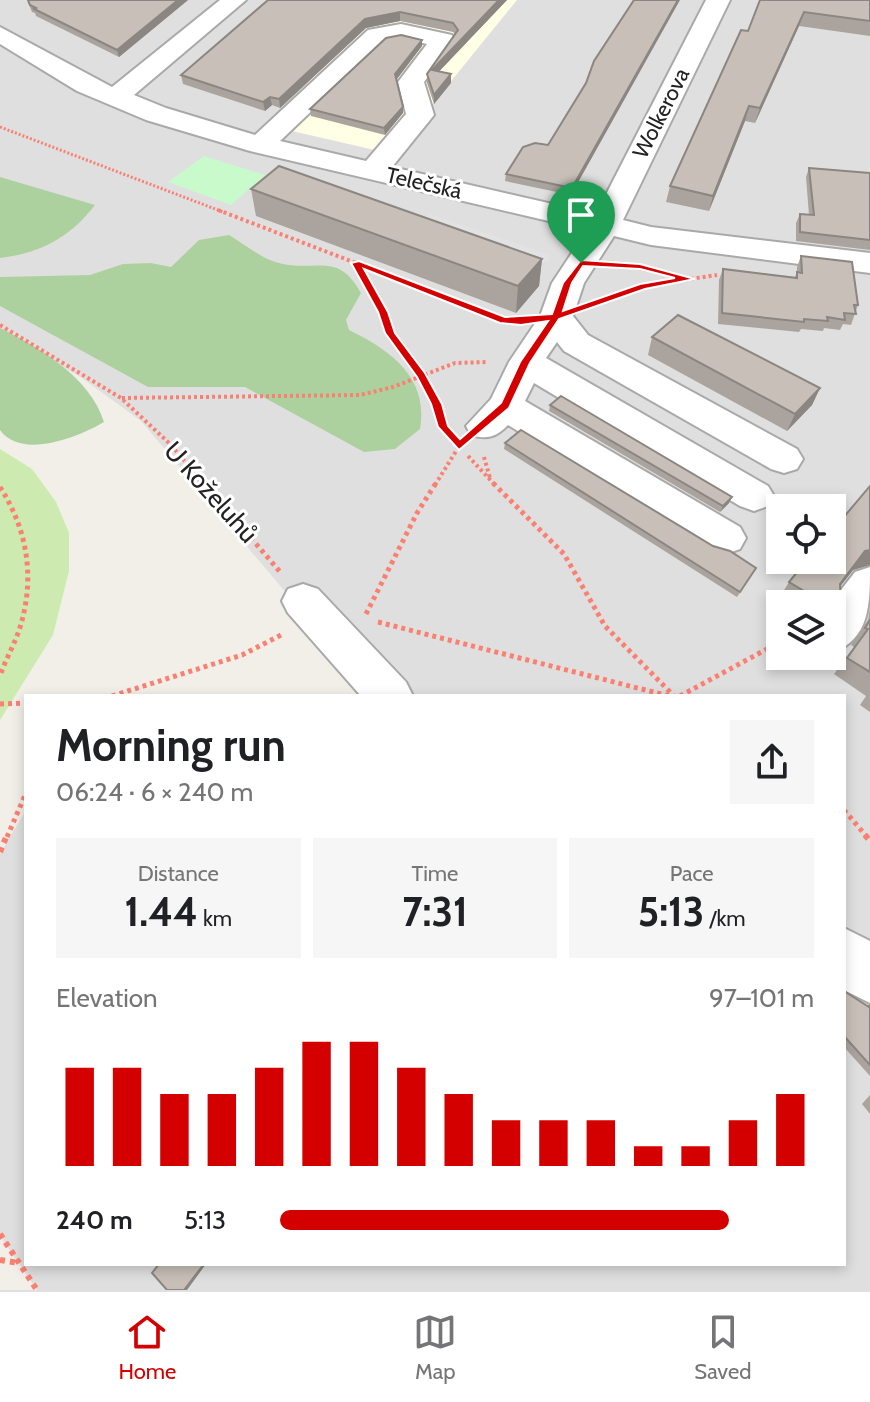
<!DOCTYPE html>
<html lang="en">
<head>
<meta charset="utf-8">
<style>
	:root { --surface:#fff; --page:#f6f6f6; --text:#202124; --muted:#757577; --line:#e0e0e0; --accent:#d40000 }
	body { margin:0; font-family:Cabin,sans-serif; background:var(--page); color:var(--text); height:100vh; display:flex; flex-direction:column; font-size:30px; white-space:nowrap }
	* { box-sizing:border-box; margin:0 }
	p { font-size:26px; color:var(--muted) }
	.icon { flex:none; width:44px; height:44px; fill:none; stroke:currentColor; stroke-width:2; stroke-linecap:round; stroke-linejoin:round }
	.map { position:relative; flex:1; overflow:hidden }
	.side { position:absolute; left:24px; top:694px; width:822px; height:572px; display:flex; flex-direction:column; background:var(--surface); border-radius:0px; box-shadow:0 4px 12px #0003 }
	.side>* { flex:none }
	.controls { position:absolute; left:766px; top:494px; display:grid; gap:16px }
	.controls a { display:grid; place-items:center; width:80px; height:80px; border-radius:0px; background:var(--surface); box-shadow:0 4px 12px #0003; font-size:40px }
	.pin { position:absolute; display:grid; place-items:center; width:68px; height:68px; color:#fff; margin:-82px -34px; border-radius:50% 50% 50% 0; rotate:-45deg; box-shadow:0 0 8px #0007 }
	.pin .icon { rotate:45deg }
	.round { display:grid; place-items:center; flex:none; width:84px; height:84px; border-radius:0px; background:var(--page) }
	.head { display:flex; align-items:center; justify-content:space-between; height:136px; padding:0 32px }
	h1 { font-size:44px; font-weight:700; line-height:60px }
	.stats { display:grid; grid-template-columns:repeat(3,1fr); gap:12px; height:136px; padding:8px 32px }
	.stats div { display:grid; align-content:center; border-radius:0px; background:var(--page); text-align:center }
	.stats b { font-size:40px; font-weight:700 }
	.stats small { font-size:22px; font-weight:400 }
	.stats p { font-size:22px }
	.chart { height:224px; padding:16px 32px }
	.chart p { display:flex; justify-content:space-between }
	.chart svg { width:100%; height:144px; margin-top:8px; stroke:var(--accent); stroke-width:6 }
	ul { padding:0 32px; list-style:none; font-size:26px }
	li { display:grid; grid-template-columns:128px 96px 1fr; align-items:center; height:60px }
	li i { height:20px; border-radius:10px; background:var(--accent) }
	.tab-bar { display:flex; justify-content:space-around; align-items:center; height:112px; border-top:2px solid var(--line); background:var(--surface); font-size:22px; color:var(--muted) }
	.tab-bar a { display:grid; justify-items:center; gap:4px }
	.tab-bar .active { color:var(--accent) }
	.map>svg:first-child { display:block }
	.residential { fill:#e0dfdf; fill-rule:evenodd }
	.education { fill:#ffffe5 }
	.grass { fill:#cdebb0 }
	.forest { fill:#add19e }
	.park { fill:#c8facc }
	.parking { fill:#e2e2e2 }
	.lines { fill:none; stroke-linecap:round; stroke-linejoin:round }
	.minor-casing { stroke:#a9a9a9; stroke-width:4 }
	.path-far3 { stroke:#fa8072; stroke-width:3; stroke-dasharray:2 2; stroke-linecap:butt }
	.path-far2 { stroke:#fa8072; stroke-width:4; stroke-dasharray:3 3; stroke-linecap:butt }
	.path-far1 { stroke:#fa8072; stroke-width:5; stroke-dasharray:4 4; stroke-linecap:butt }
	.path { stroke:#fa8072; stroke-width:6; stroke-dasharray:5 5; stroke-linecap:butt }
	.minor { fill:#fff; fill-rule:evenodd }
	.wall { fill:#aba49e }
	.shaded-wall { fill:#8b8681 }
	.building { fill:#c7bfb8; stroke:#8b8681; stroke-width:2 }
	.route { fill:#d40000; stroke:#fff; stroke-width:2; fill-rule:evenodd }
	.labels { text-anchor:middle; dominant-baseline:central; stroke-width:6; stroke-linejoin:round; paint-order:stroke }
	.far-street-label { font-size:22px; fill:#222; stroke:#fff }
	.street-label { font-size:26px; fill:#222; stroke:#fff }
</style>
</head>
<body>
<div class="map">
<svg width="870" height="1290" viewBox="0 0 870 1290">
	<rect width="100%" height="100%" fill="#f2efe9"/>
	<path class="residential" d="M0,0H870V1290H37L0,1236V854L26,810V1264H844V696H355L358,678L141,421L82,378L0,330ZM780,508H832V560H780ZM780,604H832V656H780Z"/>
	<path class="education" d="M389,0H517L392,154L266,125Z"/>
	<path class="grass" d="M0,449L32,469L56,502L69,533V571L53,635L0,720Z"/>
	<path class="forest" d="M0,177L95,205C70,238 40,253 0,258Z
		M229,235C244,244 262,259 279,263C317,273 337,250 361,293L346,320L349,330C390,350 429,377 420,429L395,449L364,452L245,387H148L0,306V277L90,275L123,264L151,263L171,267L199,240Z
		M0,328C40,348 90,377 104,422C79,437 21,460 0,430Z"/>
	<path class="park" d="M204,156L265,175L231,205L168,182Z"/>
	<path class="parking" d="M430,214L550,255L549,261L533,265L419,223Z"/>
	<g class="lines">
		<g class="minor-casing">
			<path id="minor" d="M220,0H246L134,95L166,108L255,135L368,30L401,24L452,35L455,40L424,82L434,115L392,167L596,214L706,0H730L623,220L651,227L870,253V273L651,245L614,236L584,283L573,316L588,335L797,449L803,459L797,469L784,473L771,469L564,351L557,342L546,358L768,486L774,496L768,506L754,511L740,506L534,383L525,401L740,527L746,538L740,549L726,554L712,549L508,425C496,437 488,440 471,435L466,426L491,399L509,362L540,316L552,283L587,230L250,151L146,120L77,91L0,44V27L112,87ZM401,38L427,44L398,82L406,114L366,161L280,141L385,41Z
				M870,567C870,604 870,639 832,653L830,604L855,572Z
				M303,584L318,589L406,682L413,696H361L288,613L282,601L288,589Z
				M844,928L870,941V1003L844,990Z"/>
		</g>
		<path class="path-far3" d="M0,127L223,212"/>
		<path class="path-far2" d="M218,210L504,320L515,321
			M356,264L383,312L390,333L421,375L437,404L446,430
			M621,264L685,278
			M598,302L644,286L717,275
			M0,325L121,398L170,444L205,485
			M122,398L360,395L393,387L455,363L487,362
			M468,456L495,485
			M484,457L490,478
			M435,485L458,448"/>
		<path class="path-far1" d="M204,483L281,573
			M493,483L564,554L605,626L674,696
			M0,487C27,529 35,576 21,624C16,642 6,658 0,676
			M366,614L417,513L436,483
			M378,622L669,696
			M112,696L242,655L283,634
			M680,696L780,642
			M0,704L26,703
			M844,810L867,837
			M7,837L26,793"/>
		<path class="path" d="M865,835L870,841
			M0,852L7,835
			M0,1234L37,1290
			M0,1260L19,1263"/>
		<use href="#minor" class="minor"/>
	</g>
	<path class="wall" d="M27,0H188L119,57L36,16L35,13L32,12Z
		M268,0H507L439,71L451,83L434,104L427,83V74L455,34L453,32L400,21L366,28L280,108L272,105L265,111L183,84L181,75Z
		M760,0H870V36L799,26L755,123L745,121L709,211L666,202L670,186L748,31Z
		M422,40V46L397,79L403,113L385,135L311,116L310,109Z
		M594,61L571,195L505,181L506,174L548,145L586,83Z
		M809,168L870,173V250L796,241V223L800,214L809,215L806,177Z
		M251,189L542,259L539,286L516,313L256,216Z
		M801,256L858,305L851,325L843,324L840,330L824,328L823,331L801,329L799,332L718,324L719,280L723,269L795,277L797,272V267Z
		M652,337L820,388L812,405L787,431L648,355Z
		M550,405L729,503L720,512L549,411Z
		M505,443L753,573L737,597L504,449Z
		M870,486V565L853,570L840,586L841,613L832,625V604H785L778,600L789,582Z
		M870,608V712L860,705L866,696L834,674L854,647L851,645L868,620Z
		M844,991L867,1006L870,1004V1076L844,1047Z
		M870,1095V1114L862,1104Z"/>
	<path class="shaded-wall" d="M178,0H188L119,57L117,50Z
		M499,0H507L432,79V70Z
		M678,0H680L571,195L572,188Z
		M400,12V21L366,28L280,108L279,99L365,19Z
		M804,12L799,26L755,123L760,108Z
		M422,40V46L396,80L395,74Z
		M451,74V83L434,104V95Z
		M270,97L272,105L265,111L263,102Z
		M749,106L745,121L709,211L713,196Z
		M403,107V113L385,135L384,128Z
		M542,259L539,286L516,313L518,286Z
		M820,388L812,405L787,431L795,414Z
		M732,497L729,503L720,512L723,506Z
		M870,550V565L853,570L828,602L865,551Z
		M204,1264H206L187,1290H184Z"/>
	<path class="building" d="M28,0H178L117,50L34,9L36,8L30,5Z
		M268,0H499L432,70L451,74L434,95L427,74L458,30L453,23L400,12L365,19L279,99L270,97L263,102L181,75Z
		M634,0H678L572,188L506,174L523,147L535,143L548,145L586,83L594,61Z
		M760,0H870V21L804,12L760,108L749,106L713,196L670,186L741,30L748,31Z
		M401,35L422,40L395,74L403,107L384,128L310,109L386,38Z
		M279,166L542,259L518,286L251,189Z
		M809,168L870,173V240L800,232V214L814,215Z
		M801,256L852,262L858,305H854L856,314L844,313L845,320L827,317L828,321L804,319V322L722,313L723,269L797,278V272L802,273Z
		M678,315L820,388L795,414L652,337Z
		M561,396L732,497L723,506L550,405Z
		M521,430L713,546L730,551L756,568L740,592L505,443Z
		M870,486V550L865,551L840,584L841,613L832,608V604H826L789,582L807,560H832V531Z
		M870,620V672L847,658L868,629L865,628Z
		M844,991L869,1007L870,1005V1065L844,1036Z
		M159,1264H204L184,1290H167L152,1273Z"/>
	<path class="route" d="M581,260L640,264L695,279L645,289L559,319L530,363L509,408L459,450L438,427L431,404L417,377L385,333L378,312L351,263L359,261L505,317L552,314L563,283ZM583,266L640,269L675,278L640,284L563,311L572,283ZM364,269L500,323L521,325L548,321L520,362L501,403L460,439L448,426L442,404L425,373L395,333L388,312Z"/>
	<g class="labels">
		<g class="far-street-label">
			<text transform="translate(661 113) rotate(-63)">Wolkerova</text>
			<text transform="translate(424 183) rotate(13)">Telečská</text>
		</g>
		<g class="street-label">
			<text transform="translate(211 492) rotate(48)">U Koželuhů</text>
		</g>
	</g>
</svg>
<div class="controls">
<a><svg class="icon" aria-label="locate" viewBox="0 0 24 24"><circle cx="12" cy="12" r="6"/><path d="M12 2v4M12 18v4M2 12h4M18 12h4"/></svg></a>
<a><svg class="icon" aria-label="layers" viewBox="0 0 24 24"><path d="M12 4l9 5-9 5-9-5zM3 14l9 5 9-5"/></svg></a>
</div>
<div class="pin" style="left:581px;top:263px;background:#1e9e55"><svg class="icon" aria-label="arrive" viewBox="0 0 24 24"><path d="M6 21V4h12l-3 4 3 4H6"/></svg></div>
<section class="side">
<div class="head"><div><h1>Morning run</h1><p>06:24 · 6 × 240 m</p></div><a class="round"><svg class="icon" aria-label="share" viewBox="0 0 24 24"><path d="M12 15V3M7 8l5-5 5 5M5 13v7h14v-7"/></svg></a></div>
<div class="stats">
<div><p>Distance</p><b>1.44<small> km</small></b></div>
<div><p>Time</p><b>7:31</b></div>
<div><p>Pace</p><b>5:13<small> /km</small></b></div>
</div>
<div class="chart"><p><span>Elevation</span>97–101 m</p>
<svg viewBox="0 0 160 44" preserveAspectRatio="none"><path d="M5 44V14M15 44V14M25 44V22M35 44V22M45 44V14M55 44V6M65 44V6M75 44V14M85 44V22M95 44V30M105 44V30M115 44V30M125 44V38M135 44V38M145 44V30M155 44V22"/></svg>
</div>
<ul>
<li><b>240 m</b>5:13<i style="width:84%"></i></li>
</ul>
</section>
</div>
<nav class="tab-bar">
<a class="active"><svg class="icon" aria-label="home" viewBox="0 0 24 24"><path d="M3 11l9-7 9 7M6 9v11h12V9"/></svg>Home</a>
<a><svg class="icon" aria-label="map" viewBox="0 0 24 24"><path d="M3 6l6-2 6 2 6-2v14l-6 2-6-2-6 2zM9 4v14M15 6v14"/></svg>Map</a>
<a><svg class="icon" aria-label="saved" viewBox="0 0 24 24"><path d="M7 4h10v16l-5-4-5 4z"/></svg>Saved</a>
</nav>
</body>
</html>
